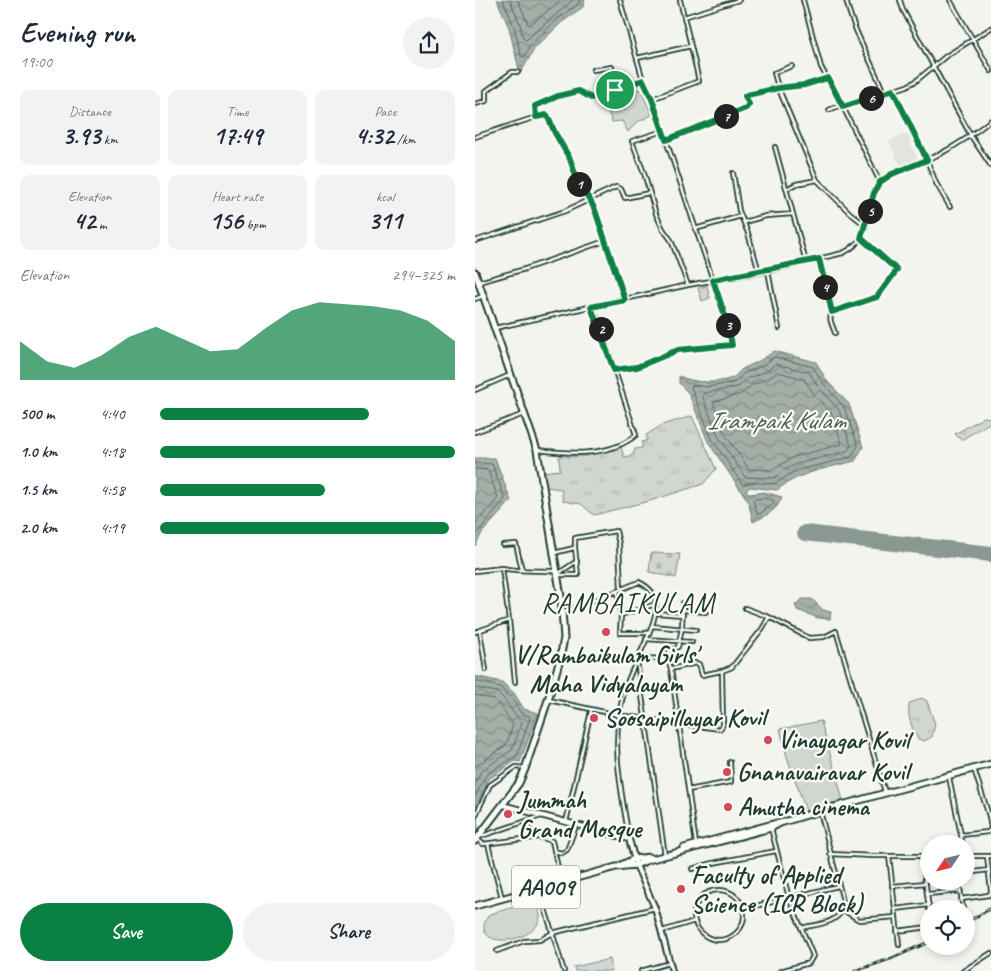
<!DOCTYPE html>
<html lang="en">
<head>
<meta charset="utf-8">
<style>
	:root { --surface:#fff; --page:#f2f2f3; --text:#1f2937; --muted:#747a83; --accent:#0b8043 }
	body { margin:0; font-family:Caveat,sans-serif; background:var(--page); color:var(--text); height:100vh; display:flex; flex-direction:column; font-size:19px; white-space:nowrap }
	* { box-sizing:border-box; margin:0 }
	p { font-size:16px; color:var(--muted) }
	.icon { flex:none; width:28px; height:28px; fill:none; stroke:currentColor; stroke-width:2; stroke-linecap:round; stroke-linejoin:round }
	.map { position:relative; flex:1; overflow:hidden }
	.details { display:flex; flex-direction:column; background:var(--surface); width:475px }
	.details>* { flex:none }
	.needle { width:32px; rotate:235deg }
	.fabs { position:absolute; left:445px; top:835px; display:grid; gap:10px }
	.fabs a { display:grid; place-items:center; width:55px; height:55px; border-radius:50%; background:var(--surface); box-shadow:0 2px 8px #0003; font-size:25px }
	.pin { position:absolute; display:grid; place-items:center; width:42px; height:42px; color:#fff; margin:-21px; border:2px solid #fff; border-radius:50%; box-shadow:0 1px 5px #0007 }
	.km { position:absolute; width:25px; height:25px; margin:-12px; border-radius:50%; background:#222; color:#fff; font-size:14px; line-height:25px; text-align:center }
	.round { display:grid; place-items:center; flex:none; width:52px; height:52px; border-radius:26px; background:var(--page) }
	.summary { display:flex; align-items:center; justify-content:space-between; height:85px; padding:0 20px }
	h1 { font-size:28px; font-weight:700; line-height:38px }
	.stats { display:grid; grid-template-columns:repeat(3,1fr); gap:8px; height:85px; padding:5px 20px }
	.stats div { display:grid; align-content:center; border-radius:10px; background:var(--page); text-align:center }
	.stats b { font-size:25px; font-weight:700 }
	.stats small { font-size:14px; font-weight:400 }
	.stats p { font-size:14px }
	.chart { height:140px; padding:10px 20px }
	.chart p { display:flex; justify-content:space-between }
	.chart svg { width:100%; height:90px; margin-top:5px; fill:var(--accent); opacity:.7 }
	.action { display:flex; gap:10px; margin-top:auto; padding:10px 20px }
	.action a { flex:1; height:58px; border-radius:30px; background:var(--accent); color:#fff; font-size:20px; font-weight:700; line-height:58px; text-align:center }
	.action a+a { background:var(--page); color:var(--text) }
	ul { padding:0 20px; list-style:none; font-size:16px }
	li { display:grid; grid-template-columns:80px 60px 1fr; align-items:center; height:38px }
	li i { height:12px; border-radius:6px; background:var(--accent) }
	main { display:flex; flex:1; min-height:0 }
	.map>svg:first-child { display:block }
	.built { fill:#e2e5df }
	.grass { fill:url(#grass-tufts); stroke:#788a82 }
	.cemetery { fill:url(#cemetery-stones); stroke:#788a82 }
	.green { fill:#d1d6d1; stroke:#788a82 }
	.water { fill:url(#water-waves); stroke:#6e8179 }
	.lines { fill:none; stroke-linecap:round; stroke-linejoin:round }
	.shore { stroke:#546a62; stroke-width:1 }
	.runway { stroke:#8a9892; stroke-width:16 }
	.minor-casing { stroke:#1f3d34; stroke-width:6 }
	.major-casing { stroke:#1f3d34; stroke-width:8 }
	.highway-casing { stroke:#1f3d34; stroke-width:9 }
	.minor { stroke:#fdfcf7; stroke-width:2.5 }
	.major { stroke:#fdfcf7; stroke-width:4 }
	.highway { stroke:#fdfcf7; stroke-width:5 }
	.rail-casing { stroke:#1f3d34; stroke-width:3 }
	.rail { stroke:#fdfcf7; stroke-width:1; stroke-dasharray:4; stroke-linecap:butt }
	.route-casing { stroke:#fff; stroke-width:10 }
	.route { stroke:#0b8043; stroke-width:6 }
	.poi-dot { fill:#d1495b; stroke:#fdfcf7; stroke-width:2 }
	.labels { text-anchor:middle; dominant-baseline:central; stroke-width:4.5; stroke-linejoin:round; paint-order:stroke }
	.shield { fill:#fdfcf7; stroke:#62766e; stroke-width:1 }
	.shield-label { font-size:24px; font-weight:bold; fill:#1f3d34 }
	.poi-label { font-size:25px; font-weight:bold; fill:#1f3d34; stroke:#fdfcf7; text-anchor:start }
	.water-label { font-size:26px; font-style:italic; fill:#475f56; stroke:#fdfcf7 }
	.quarter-label { font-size:28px; letter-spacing:1px; fill:#1f3d34; stroke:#fdfcf7 }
</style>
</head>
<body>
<main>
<section class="details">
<div class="summary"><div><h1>Evening run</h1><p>19:00</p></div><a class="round"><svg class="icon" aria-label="share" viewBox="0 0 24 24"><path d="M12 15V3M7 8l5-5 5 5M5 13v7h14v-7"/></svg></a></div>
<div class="stats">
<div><p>Distance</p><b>3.93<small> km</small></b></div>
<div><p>Time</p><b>17:49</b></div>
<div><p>Pace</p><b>4:32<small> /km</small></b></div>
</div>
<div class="stats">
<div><p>Elevation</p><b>42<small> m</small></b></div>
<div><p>Heart rate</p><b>156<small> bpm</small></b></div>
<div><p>kcal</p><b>311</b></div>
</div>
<div class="chart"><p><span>Elevation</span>294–325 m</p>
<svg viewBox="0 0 160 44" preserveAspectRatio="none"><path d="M0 44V25L10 35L20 38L30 32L40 23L50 18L60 24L70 30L80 29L90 19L100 10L110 6L120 7L130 8L140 10L150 15L160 25V44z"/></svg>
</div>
<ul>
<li><b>500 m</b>4:40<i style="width:71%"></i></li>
<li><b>1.0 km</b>4:18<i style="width:100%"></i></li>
<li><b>1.5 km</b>4:58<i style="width:56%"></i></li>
<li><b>2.0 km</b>4:19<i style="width:98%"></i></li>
</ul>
<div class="action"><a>Save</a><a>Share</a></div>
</section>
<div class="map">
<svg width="516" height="971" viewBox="0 0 516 971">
	<defs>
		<pattern id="grass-tufts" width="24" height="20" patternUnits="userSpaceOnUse" patternTransform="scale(1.25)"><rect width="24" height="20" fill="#d1d6d1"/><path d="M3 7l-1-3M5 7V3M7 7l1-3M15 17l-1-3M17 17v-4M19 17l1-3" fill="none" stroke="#b3b9b4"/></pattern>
		<pattern id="cemetery-stones" width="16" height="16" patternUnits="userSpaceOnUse" patternTransform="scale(1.25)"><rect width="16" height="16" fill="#d1d6d1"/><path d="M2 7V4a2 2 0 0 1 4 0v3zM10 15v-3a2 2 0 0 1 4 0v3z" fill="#b3b9b4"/></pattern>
		<pattern id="water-waves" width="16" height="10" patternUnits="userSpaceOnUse" patternTransform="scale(1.25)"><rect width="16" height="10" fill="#a3aea7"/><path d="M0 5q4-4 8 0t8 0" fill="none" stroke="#848f89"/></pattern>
	</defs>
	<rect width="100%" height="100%" fill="#f4f4ef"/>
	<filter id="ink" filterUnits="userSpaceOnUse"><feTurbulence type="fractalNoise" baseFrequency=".02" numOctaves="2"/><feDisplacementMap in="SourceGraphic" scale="10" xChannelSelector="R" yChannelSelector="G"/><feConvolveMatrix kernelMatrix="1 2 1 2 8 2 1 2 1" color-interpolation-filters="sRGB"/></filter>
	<g filter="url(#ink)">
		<path class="built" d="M435,134L437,136L439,141L434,140L444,163L427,169L414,142L423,136Z"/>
		<path class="grass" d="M217,416L241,469L228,484L178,500L119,515L106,504L88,501L86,489L70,487L67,472L85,470L84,456H110L146,447L149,457L158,455L160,449L167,448V442L172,440L171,435L187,425Z
			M509,417L516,418V422L486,440L480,434Z
			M447,698L452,701L460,724L457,737L449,741L443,739C437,729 431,714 435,703Z"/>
		<path class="cemetery" d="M176,553L205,554L201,578L174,572Z"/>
		<path class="green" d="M156,88L166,90L177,115L162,122L153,132L147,121L137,122L128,96Z
			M232,286L235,298L227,301L223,288Z
			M346,721L368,800L331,811L312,757L305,729Z
			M56,902C60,905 62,906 64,911C73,934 20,951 10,932C7,925 11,919 15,914Z
			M135,959L137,971H100L99,967Z"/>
		<path class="water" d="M22,0H110L108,7L86,23L60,48L45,74L34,28Z
			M299,351L341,362L352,381L374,404L388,447L380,461C350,469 327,471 302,490L275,487L271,491L275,494L289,492L307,497C302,511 291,516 278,522L273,501L233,442L214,394L204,383V376C219,383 241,384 257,378C262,376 264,370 269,368C280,363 289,359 299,351Z
			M0,458H20L36,501L7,533L0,546Z
			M327,599H337L348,610L356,612L355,619L343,618L322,610L320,605Z
			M0,676L27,682L39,693L49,709L63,713L45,762L40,761L14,779L1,806L4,837L0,836Z"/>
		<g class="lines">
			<path class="shore" d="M28,0L39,26L46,56L49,57L56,44L83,19L103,4L105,0
				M35,0L45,24L48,38L51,40L98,0
				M43,0L53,24L55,25L86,0
				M300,357L338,367L349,384L369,407L383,446L376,457L324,470L313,475L301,484L275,482L268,485L237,439L216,387L218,385L233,387L260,382L269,373L287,366Z
				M301,364L334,372L344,388L364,410L376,446L372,451L322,464L311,469L299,478L270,477L243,436L227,395L229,393L263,387L273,378L290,372Z
				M303,372L329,379L338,393L357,414L367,444L319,457L297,470L274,469L249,433L238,402L266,394L277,385L294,378Z
				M0,463L17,464L30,499L0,536
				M0,469L13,470L23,498L0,524
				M289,498L298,500L299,503L286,513L282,514L278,500Z
				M0,681L25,687L35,696L46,713L54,716L55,718L42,756L11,775L0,797
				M0,688L22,692L30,700L40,715L47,722L37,750L6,771L0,783
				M0,695L18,699L25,705L38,725L31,745L0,767"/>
			<path class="runway" d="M330,533L516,554"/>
			<g class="minor-casing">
				<path id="minor" d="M205,0L209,17
					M328,0L346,67L368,107L405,182
					M371,0C379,33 397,62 409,93
					M425,0L428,10L496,136L516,166
					M475,0L516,71
					M162,58L216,46L209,17L264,0
					M317,66L299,73L303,87L342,180L375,213L390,225
					M118,70L137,67L140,90
					M418,90L452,160L461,183L475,207
					M177,99L224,81L216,46
					M0,104L11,101V91L37,72H43
					M368,107L432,86L441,81L471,56L516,28
					M354,110L366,105
					M61,117L72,115L80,133L95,159L104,185L115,200L120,210L149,300
					M188,131L157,141L169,173L181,214L188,229L196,240L213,285
					M0,137L61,117L60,106L83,97L104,91L116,99L168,80
					M192,140L271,108L274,104L270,96L271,95L303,87L330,85L353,77
					M300,147L331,262
					M258,173L264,211L273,233L284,272
					M313,188L321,184L342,180
					M269,222L291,216L318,214
					M220,229L266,216
					M0,241L90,211L141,187L146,189L150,198L174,193
					M344,259L358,311C352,318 358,326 360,333
					M293,271L304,328
					M4,282L50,269L130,241
					M0,299L8,296
					M357,312L402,297L422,270L386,239
					M20,328L213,285L293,271L368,253C390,243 392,223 397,202C398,196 399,189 403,184C416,170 447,162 465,154C484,144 500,133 516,120
					M139,370L162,367L203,350L257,345L253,325L191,140L177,99L168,80L145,0
					M0,390L35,375
					M0,432L49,414
					M63,450C95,454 135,457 161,435L123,320L116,307
					M28,545L41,544L47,570
					M79,553L99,548
					M0,571L27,568
					M84,573L102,561
					M82,575H103L100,548V538L141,531L144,544L146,589
					M142,591L146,615L145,633H173
					M270,608L294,617L334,638L349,637L361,631L410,792
					M208,610L231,612
					M88,613L164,582C172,586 181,593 181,604C182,628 157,664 150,689C134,741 146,787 154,839
					M181,613L208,615
					M146,615L181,604
					M34,620L40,682
					M177,626L221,630
					M0,632L34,620L27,568C44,572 62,570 80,571
					M5,632L11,670
					M171,639L217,642
					M162,658L193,659L194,652L203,647L207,628L208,603
					M193,659L196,669
					M162,661L190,856
					M127,685L150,687
					M74,700L143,715L245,729L248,725L247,671L257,667L287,629L294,617
					M474,777L486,835L487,844
					M213,790L256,782L255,762
					M0,817L15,785L41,767L49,768
					M52,822L58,838
					M91,822L116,711
					M296,828L314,898L338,956L334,963L305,971
					M486,835L513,832L516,829L514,816L499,769
					M4,837L66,816
					M1,838L8,844L64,837L77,841L86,881
					M13,844L27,898
					M221,844L196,669L221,663L224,664L227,675L246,671
					M79,851L87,853L92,850L101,826
					M355,854L399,856H454
					M447,856L454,909
					M491,856H516
					M512,856L516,891
					M217,869L238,863L301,851
					M491,873L514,870
					M484,881L488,909
					M417,886L451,883
					M64,889L89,971
					M219 915a25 25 0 1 1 50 0a25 25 0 1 1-50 0Z
					M453,894L485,891
					M486,899L514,895L516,892
					M268,909L363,886
					M420,909L454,905
					M368,910L384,920L421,917L414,856
					M421,917L424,945
					M326,928C342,924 365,924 369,905L345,811
					M187,931L220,921
					M422,931L454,927
					M22,951L49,941L65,940L77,933L180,908
					M166,971L194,963
					M488,971L516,953"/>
			</g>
			<g class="major-casing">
				<path id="major" d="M28,805L154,839L161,865L180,908L197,971"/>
			</g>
			<g class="highway-casing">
				<path id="highway" d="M0,272L62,450L86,597L89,638L85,659L73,700L50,769L44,783L0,841
					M209,848L302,823
					M146,865L159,859L174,857
					M0,906L141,867L161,865L173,860L296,828L305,823L345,811L516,764"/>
			</g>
			<use href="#minor" class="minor"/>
			<use href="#major" class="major"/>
			<use href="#highway" class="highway"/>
			<g class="rail-casing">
				<path id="rail" d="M491,923L516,908
					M380,971L415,959L454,942"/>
			</g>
			<use href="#rail" class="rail"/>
		</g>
	</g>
	<g class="lines" filter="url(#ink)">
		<g class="route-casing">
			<path id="route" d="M353,78L368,107L418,90L452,160L417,174L405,182L399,193L386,238L422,270L402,297L357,312L344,259L238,280L253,325L257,345L203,350L162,367L139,370L116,307L150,300L120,210L115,200L104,185L95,159L80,133L72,115L61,117L60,106L83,96L104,91L116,98L168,80L177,99L191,140L271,108L274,104L270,96L272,95L303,88L330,85Z"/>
		</g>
		<use href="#route" class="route"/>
	</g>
	<g class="poi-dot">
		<circle cx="131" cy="632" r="5"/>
		<circle cx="119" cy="718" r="5"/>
		<circle cx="293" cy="740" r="5"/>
		<circle cx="252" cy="772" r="5"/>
		<circle cx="253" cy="807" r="5"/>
		<circle cx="33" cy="814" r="5"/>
		<circle cx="206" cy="889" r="5"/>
	</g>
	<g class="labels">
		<rect class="shield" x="37" y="865.5" width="68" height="43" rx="4"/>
		<g class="shield-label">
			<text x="71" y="887">AA009</text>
		</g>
		<g class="poi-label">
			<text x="131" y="655" text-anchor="middle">V/Rambaikulam Girls'<tspan x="131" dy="29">Maha Vidyalayam</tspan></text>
			<text x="129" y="718">Soosaipillayar Kovil</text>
			<text x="303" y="740">Vinayagar Kovil</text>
			<text x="262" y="772">Gnanavairavar Kovil</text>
			<text x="43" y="800">Jummah<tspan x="43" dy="29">Grand Mosque</tspan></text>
			<text x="263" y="807">Amutha cinema</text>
			<text x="216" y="875">Faculty of Applied<tspan x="216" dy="29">Science (ICR Block)</tspan></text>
		</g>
		<g class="water-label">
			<text x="301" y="420">Irampaik Kulam</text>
		</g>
		<g class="quarter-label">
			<text x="153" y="602">RAMBAIKULAM</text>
		</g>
	</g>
</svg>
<div class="fabs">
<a><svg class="needle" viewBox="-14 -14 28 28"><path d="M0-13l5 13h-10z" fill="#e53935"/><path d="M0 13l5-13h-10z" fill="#747a83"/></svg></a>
<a><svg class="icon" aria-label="locate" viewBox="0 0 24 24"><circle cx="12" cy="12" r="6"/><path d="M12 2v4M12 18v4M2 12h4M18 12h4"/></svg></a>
</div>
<div class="pin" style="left:140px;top:90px;background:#1e9e55"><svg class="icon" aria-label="arrive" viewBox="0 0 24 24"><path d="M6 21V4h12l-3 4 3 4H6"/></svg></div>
<b class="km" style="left:104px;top:184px">1</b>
<b class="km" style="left:126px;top:329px">2</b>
<b class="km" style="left:253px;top:325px">3</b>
<b class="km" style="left:350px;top:287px">4</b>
<b class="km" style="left:395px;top:211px">5</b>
<b class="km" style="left:396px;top:98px">6</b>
<b class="km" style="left:251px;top:116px">7</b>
</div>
</main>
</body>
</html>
